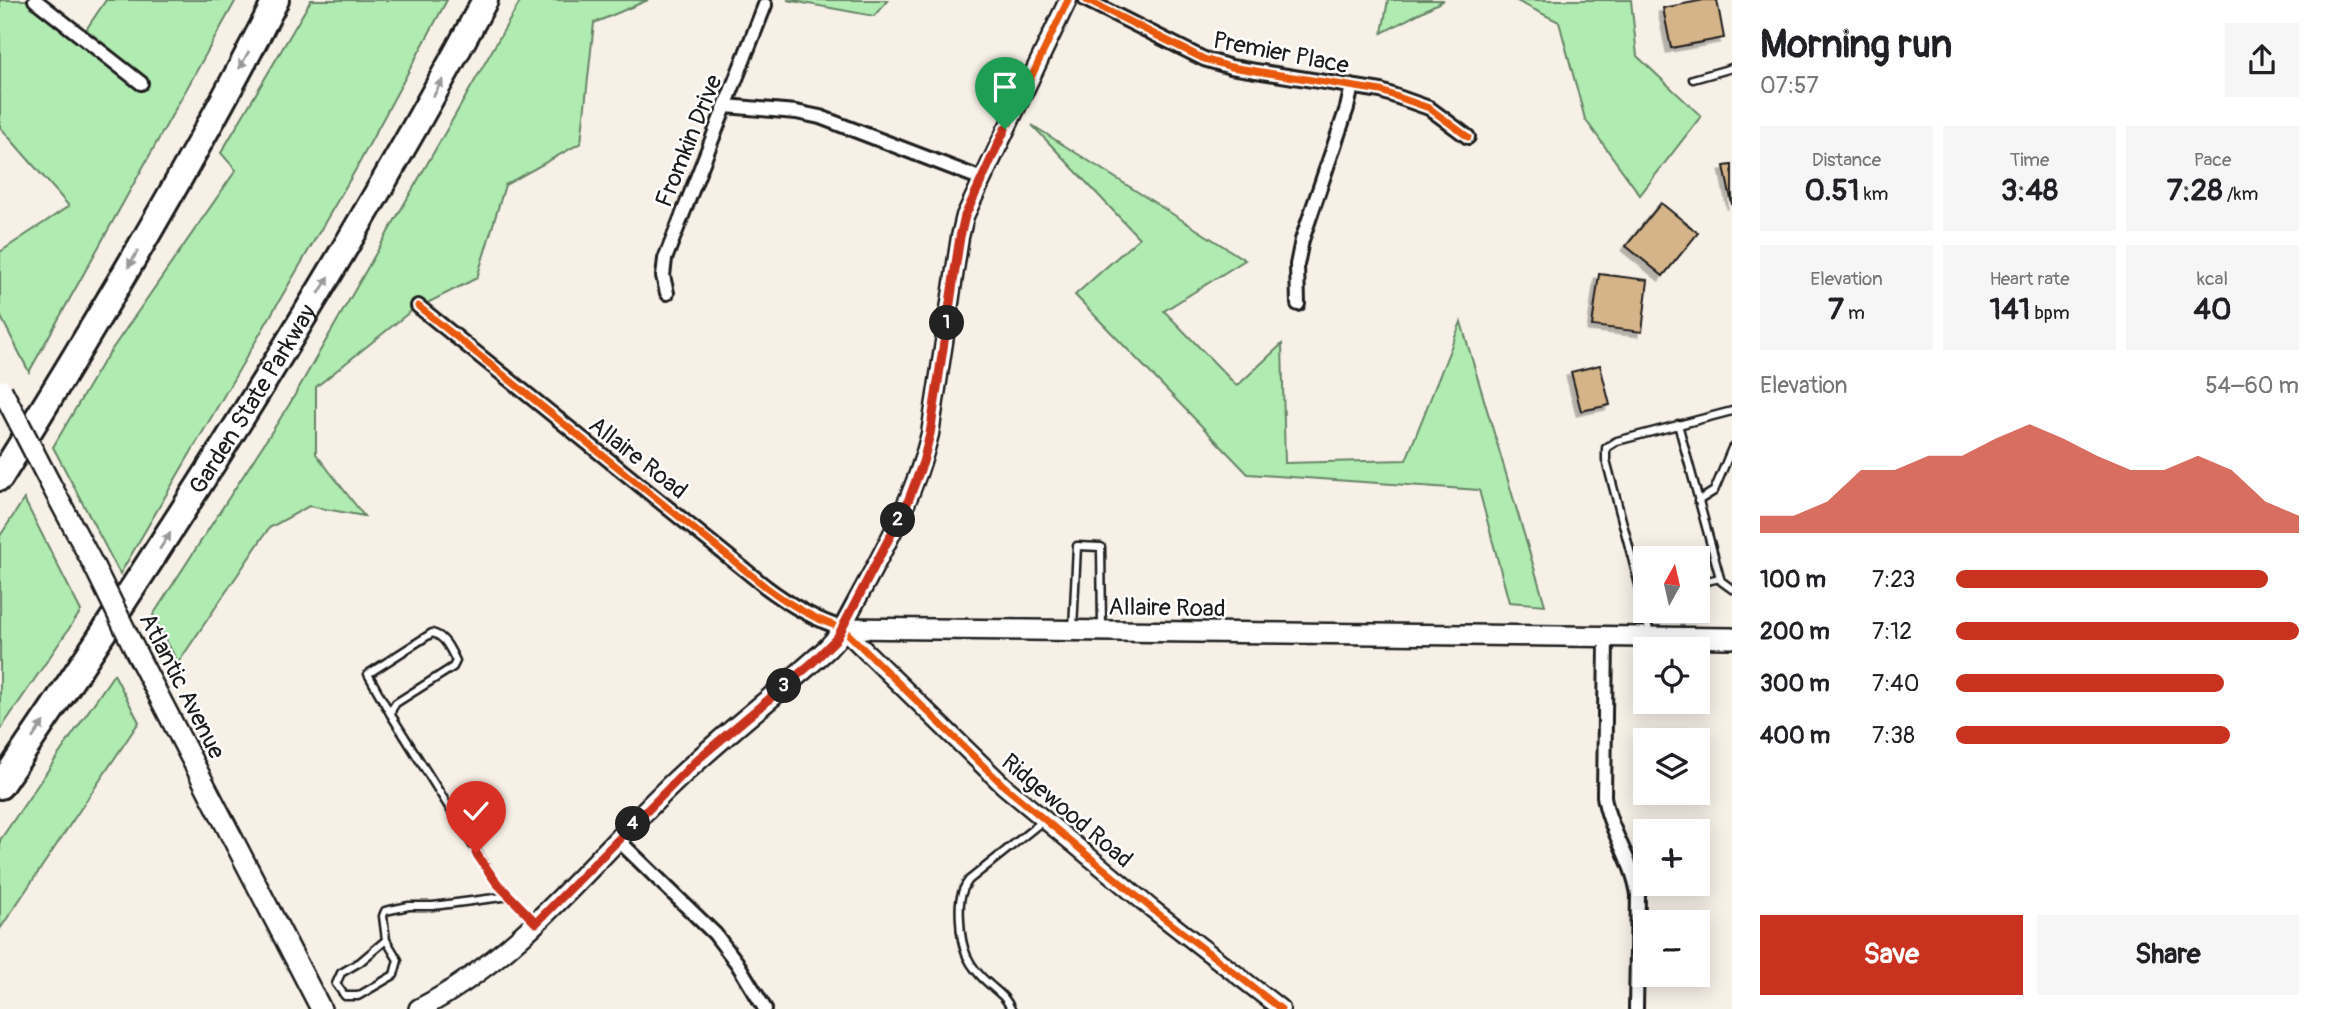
<!DOCTYPE html>
<html lang="en">
<head>
<meta charset="utf-8">
<style>
	:root { --surface:#fff; --page:#f6f6f6; --text:#202124; --muted:#757577; --accent:#c8321e }
	body { margin:0; font-family:Pangolin,sans-serif; background:var(--page); color:var(--text); height:100vh; display:flex; flex-direction:column; font-size:26px; white-space:nowrap }
	* { box-sizing:border-box; margin:0 }
	p { font-size:23px; color:var(--muted) }
	.icon { flex:none; width:38px; height:38px; fill:none; stroke:currentColor; stroke-width:2; stroke-linecap:round; stroke-linejoin:round }
	.map { position:relative; flex:1; overflow:hidden }
	.drawer { display:flex; flex-direction:column; background:var(--surface); width:595px }
	.drawer>* { flex:none }
	.needle { width:46px; rotate:8deg }
	.buttons { position:absolute; left:1633px; top:546px; display:grid; gap:14px }
	.buttons a { display:grid; place-items:center; width:77px; height:77px; border-radius:0px; background:var(--surface); box-shadow:0 4px 18px #0003; font-size:35px }
	.pin { position:absolute; display:grid; place-items:center; width:60px; height:60px; color:#fff; margin:-72px -30px; border-radius:50% 50% 50% 0; rotate:-45deg; box-shadow:0 0 7px #0007 }
	.pin .icon { rotate:45deg }
	.km { position:absolute; width:35px; height:35px; margin:-18px; border-radius:50%; background:#222; color:#fff; font-size:19px; line-height:35px; text-align:center }
	.round { display:grid; place-items:center; flex:none; width:74px; height:74px; border-radius:0px; background:var(--page) }
	.summary { display:flex; align-items:center; justify-content:space-between; height:119px; padding:0 28px }
	h1 { font-size:38px; font-weight:700; line-height:52px }
	.metrics { display:grid; grid-template-columns:repeat(3,1fr); gap:10px; height:119px; padding:7px 28px }
	.metrics div { display:grid; align-content:center; border-radius:0px; background:var(--page); text-align:center }
	.metrics b { font-size:30px; font-weight:700 }
	.metrics small { font-size:19px; font-weight:400 }
	.metrics p { font-size:19px }
	.chart { height:196px; padding:14px 28px }
	.chart p { display:flex; justify-content:space-between }
	.chart svg { width:100%; height:126px; margin-top:7px; fill:var(--accent); opacity:.7 }
	.button { display:flex; gap:14px; margin-top:auto; padding:14px 28px }
	.button a { flex:1; height:80px; border-radius:0px; background:var(--accent); color:#fff; font-size:28px; font-weight:700; line-height:80px; text-align:center }
	.button a+a { background:var(--page); color:var(--text) }
	ul { padding:0 28px; list-style:none; font-size:23px }
	li { display:grid; grid-template-columns:112px 84px 1fr; align-items:center; height:52px }
	li i { height:18px; border-radius:9px; background:var(--accent) }
	main { display:flex; flex:1; min-height:0 }
	.map>svg:first-child { display:block }
	.green { fill:#b0ebb1; stroke:#668466; stroke-width:2 }
	.building { fill:#d6b489; stroke:#1c1c1c; stroke-width:2; filter:url(#shadow) }
	.lines { fill:none; stroke-linecap:round; stroke-linejoin:round }
	.service-casing { stroke:#1c1c1c; stroke-width:11 }
	.minor-casing { stroke:#1c1c1c; stroke-width:18 }
	.tertiary-casing { stroke:#1c1c1c; stroke-width:21 }
	.secondary-casing { stroke:#1c1c1c; stroke-width:24 }
	.motorway-casing { stroke:#1c1c1c; stroke-width:30 }
	.service { stroke:#fff; stroke-width:6 }
	.minor { stroke:#fff; stroke-width:12 }
	.tertiary { stroke:#fff; stroke-width:16 }
	.secondary { stroke:#fff; stroke-width:19 }
	.motorway { stroke:#fff; stroke-width:24 }
	.secondary-bridge-casing { stroke:#1c1c1c; stroke-width:24; stroke-linecap:butt }
	.secondary-bridge { stroke:#fff; stroke-width:19 }
	.cycleway-casing { stroke:#fff; stroke-width:11 }
	.cycleway { stroke:#e8590c; stroke-width:7 }
	.oneway { fill:#999 }
	.route-casing { stroke:#fff; stroke-width:14 }
	.route { stroke:#c8321e; stroke-width:9 }
	.labels { text-anchor:middle; dominant-baseline:central; stroke-width:5; stroke-linejoin:round; paint-order:stroke }
	.street-label { font-size:24px; fill:#1c1c1c; stroke:#fff }
</style>
</head>
<body>
<main>
<div class="map">
<svg width="1732" height="1009" viewBox="0 0 1732 1009">
	<defs>
		<filter id="shadow"><feDropShadow dx="-4.5" dy="4.5" stdDeviation="0" flood-color="#0004"/></filter>
	</defs>
	<rect width="100%" height="100%" fill="#f7f0e7"/>
	<filter id="ink" filterUnits="userSpaceOnUse"><feTurbulence type="fractalNoise" baseFrequency=".0143" numOctaves="2"/><feDisplacementMap in="SourceGraphic" scale="14" xChannelSelector="R" yChannelSelector="G"/><feConvolveMatrix kernelMatrix="1 2 1 2 8 2 1 2 1" color-interpolation-filters="sRGB"/></filter>
	<g filter="url(#ink)">
		<path class="green" d="M0,0H35L81,37L106,0H236L29,372L0,315V252L69,206L0,127Z
			M311,0H447L356,169L120,574L53,447L101,365L236,170L221,153Z
			M521,0H648L594,23L581,143L505,185L477,278L411,311L316,387V454L364,516L309,506L269,528L178,663L153,615L289,405Z
			M787,0H888L874,16Z
			M1388,0H1444L1382,33Z
			M1515,0H1631L1637,56L1701,116L1640,195L1585,119L1559,22Z
			M1032,125L1245,260L1164,311L1237,386L1282,344L1285,463L1406,460L1461,322L1545,605L1509,602L1479,490L1248,474L1075,295L1139,238Z
			M24,499L81,611L0,730V536Z
			M114,674L139,722L0,929V840Z"/>
		<path class="building" d="M1704,0H1717L1724,38L1671,48L1663,8Z
			M1732,165V205L1724,166Z
			M1661,203L1698,233L1663,276L1626,246Z
			M1599,274L1648,280L1642,332L1592,326Z
			M1600,365L1610,405L1581,411L1571,372Z"/>
		<g class="lines">
			<g class="service-casing">
				<path id="service" d="M1693,79L1732,68
					M1678,424L1720,578L1721,581L1732,589
					M1698,501L1714,491L1732,448
					M1698,583L1720,578
					M1645,607L1606,460V448L1617,441L1732,411
					M1646,611L1649,633
					M1073,629L1077,546L1101,547L1102,628
					M391,715L368,674L432,633C445,636 450,649 456,661L453,667L396,703L392,709L391,715L496,882L535,922
					M386,940L398,960L394,975L358,996H345L336,984L341,973L360,962L386,940L383,916L385,911L409,906H433L510,896
					M1011,1009C1006,997 999,993 989,984C968,966 961,949 960,921C959,905 959,893 969,880L1044,820"/>
			</g>
			<g class="minor-casing">
				<path id="minor" d="M35,0L141,83
					M1086,0L1204,59L1231,67L1381,91L1429,108L1468,137
					M726,106L796,112L820,117L982,179
					M667,293L663,276L665,259L765,5
					M1298,304L1297,265L1302,240L1347,108L1352,86
					M418,306L766,587C790,605 813,619 842,628
					M1606,637L1604,796C1609,831 1633,859 1638,895L1636,1009
					M618,840L715,934L737,963L765,1009"/>
			</g>
			<g class="tertiary-casing">
				<path id="tertiary" d="M1068,0L965,216L960,237L930,434C913,504 875,565 842,628L1004,786L1151,908L1281,1009"/>
			</g>
			<g class="secondary-casing">
				<path id="secondary" d="M50,483L94,566
					M137,654L321,1009
					M419,1009C517,958 585,870 662,794C714,742 773,698 827,649L837,638L842,628L1732,638"/>
			</g>
			<g class="motorway-casing">
				<g id="motorway">
					<path d="M0,478C98,322 192,164 276,0"/>
					<path id="s1" d="M0,786C174,532 339,272 485,0"/>
				</g>
			</g>
			<use href="#service" class="service"/>
			<use href="#minor" class="minor"/>
			<use href="#tertiary" class="tertiary"/>
			<use href="#secondary" class="secondary"/>
			<use href="#motorway" class="motorway"/>
			<g class="secondary-bridge-casing">
				<path id="secondary-bridge" d="M2,390L50,483
					M94,566L137,654"/>
			</g>
			<use href="#secondary-bridge" class="secondary-bridge"/>
			<g class="cycleway-casing">
				<path id="cycleway" d="M1086,0L1204,59L1231,67L1381,91L1429,108L1468,137
					M418,306L766,587C790,605 813,619 842,628L1004,786L1151,908L1281,1009
					M842,628C875,565 913,504 930,434L960,237L965,216L1068,0"/>
			</g>
			<use href="#cycleway" class="cycleway"/>
		</g>
		<defs><path id="oneway-solid" d="M-6-.8H1V-3.2L6.5 0L1 3.2V.8H-6Z" transform="scale(1.75)"/></defs>
		<g class="oneway">
			<use href="#oneway-solid" transform="translate(244 60) rotate(119)"/>
			<use href="#oneway-solid" transform="translate(438 88) rotate(-62)"/>
			<use href="#oneway-solid" transform="translate(133 259) rotate(120)"/>
			<use href="#oneway-solid" transform="translate(324 285) rotate(-59)"/>
			<use href="#oneway-solid" transform="translate(165 541) rotate(-57)"/>
			<use href="#oneway-solid" transform="translate(38 730) rotate(-56)"/>
		</g>
	</g>
	<g class="lines" filter="url(#ink)">
		<g class="route-casing">
			<path id="route" d="M476,853L496,882L536,923L698,759L812,663L837,638L907,504L923,462L930,434L960,237L965,216L1005,129"/>
		</g>
		<use href="#route" class="route"/>
	</g>
	<g class="labels">
		<g class="street-label">
			<text transform="translate(1281 53) rotate(11)">Premier Place</text>
			<text transform="translate(689 141) rotate(-68)">Fromkin Drive</text>
			<text stroke="none"><textPath href="#s1" startOffset="462">Garden State Parkway</textPath></text>
			<text transform="translate(638 458) rotate(38)">Allaire Road</text>
			<text transform="translate(1167 608) rotate(1)">Allaire Road</text>
			<text transform="translate(182 686) rotate(63)">Atlantic Avenue</text>
			<text transform="translate(1067 811) rotate(40)">Ridgewood Road</text>
		</g>
	</g>
</svg>
<div class="buttons">
<a><svg class="needle" viewBox="-14 -14 28 28"><path d="M0-13l5 13h-10z" fill="#e53935"/><path d="M0 13l5-13h-10z" fill="#757577"/></svg></a>
<a><svg class="icon" aria-label="locate" viewBox="0 0 24 24"><circle cx="12" cy="12" r="6"/><path d="M12 2v4M12 18v4M2 12h4M18 12h4"/></svg></a>
<a><svg class="icon" aria-label="layers" viewBox="0 0 24 24"><path d="M12 4l9 5-9 5-9-5zM3 14l9 5 9-5"/></svg></a>
<a>+</a>
<a>−</a>
</div>
<div class="pin" style="left:1005px;top:129px;background:#1e9e55"><svg class="icon" aria-label="arrive" viewBox="0 0 24 24"><path d="M6 21V4h12l-3 4 3 4H6"/></svg></div>
<div class="pin" style="left:476px;top:853px;background:#d93025"><svg class="icon" aria-label="check" viewBox="0 0 24 24"><path d="M5 12l5 5 9-10"/></svg></div>
<b class="km" style="left:947px;top:323px">1</b>
<b class="km" style="left:898px;top:520px">2</b>
<b class="km" style="left:784px;top:686px">3</b>
<b class="km" style="left:633px;top:824px">4</b>
</div>
<section class="drawer">
<div class="summary"><div><h1>Morning run</h1><p>07:57</p></div><a class="round"><svg class="icon" aria-label="share" viewBox="0 0 24 24"><path d="M12 15V3M7 8l5-5 5 5M5 13v7h14v-7"/></svg></a></div>
<div class="metrics">
<div><p>Distance</p><b>0.51<small> km</small></b></div>
<div><p>Time</p><b>3:48</b></div>
<div><p>Pace</p><b>7:28<small> /km</small></b></div>
</div>
<div class="metrics">
<div><p>Elevation</p><b>7<small> m</small></b></div>
<div><p>Heart rate</p><b>141<small> bpm</small></b></div>
<div><p>kcal</p><b>40</b></div>
</div>
<div class="chart"><p><span>Elevation</span>54–60 m</p>
<svg viewBox="0 0 160 44" preserveAspectRatio="none"><path d="M0 44V38L10 38L20 33L30 22L40 22L50 17L60 17L70 11L80 6L90 11L100 17L110 22L120 22L130 17L140 22L150 33L160 38V44z"/></svg>
</div>
<ul>
<li><b>100 m</b>7:23<i style="width:91%"></i></li>
<li><b>200 m</b>7:12<i style="width:100%"></i></li>
<li><b>300 m</b>7:40<i style="width:78%"></i></li>
<li><b>400 m</b>7:38<i style="width:80%"></i></li>
</ul>
<div class="button"><a>Save</a><a>Share</a></div>
</section>
</main>
</body>
</html>
